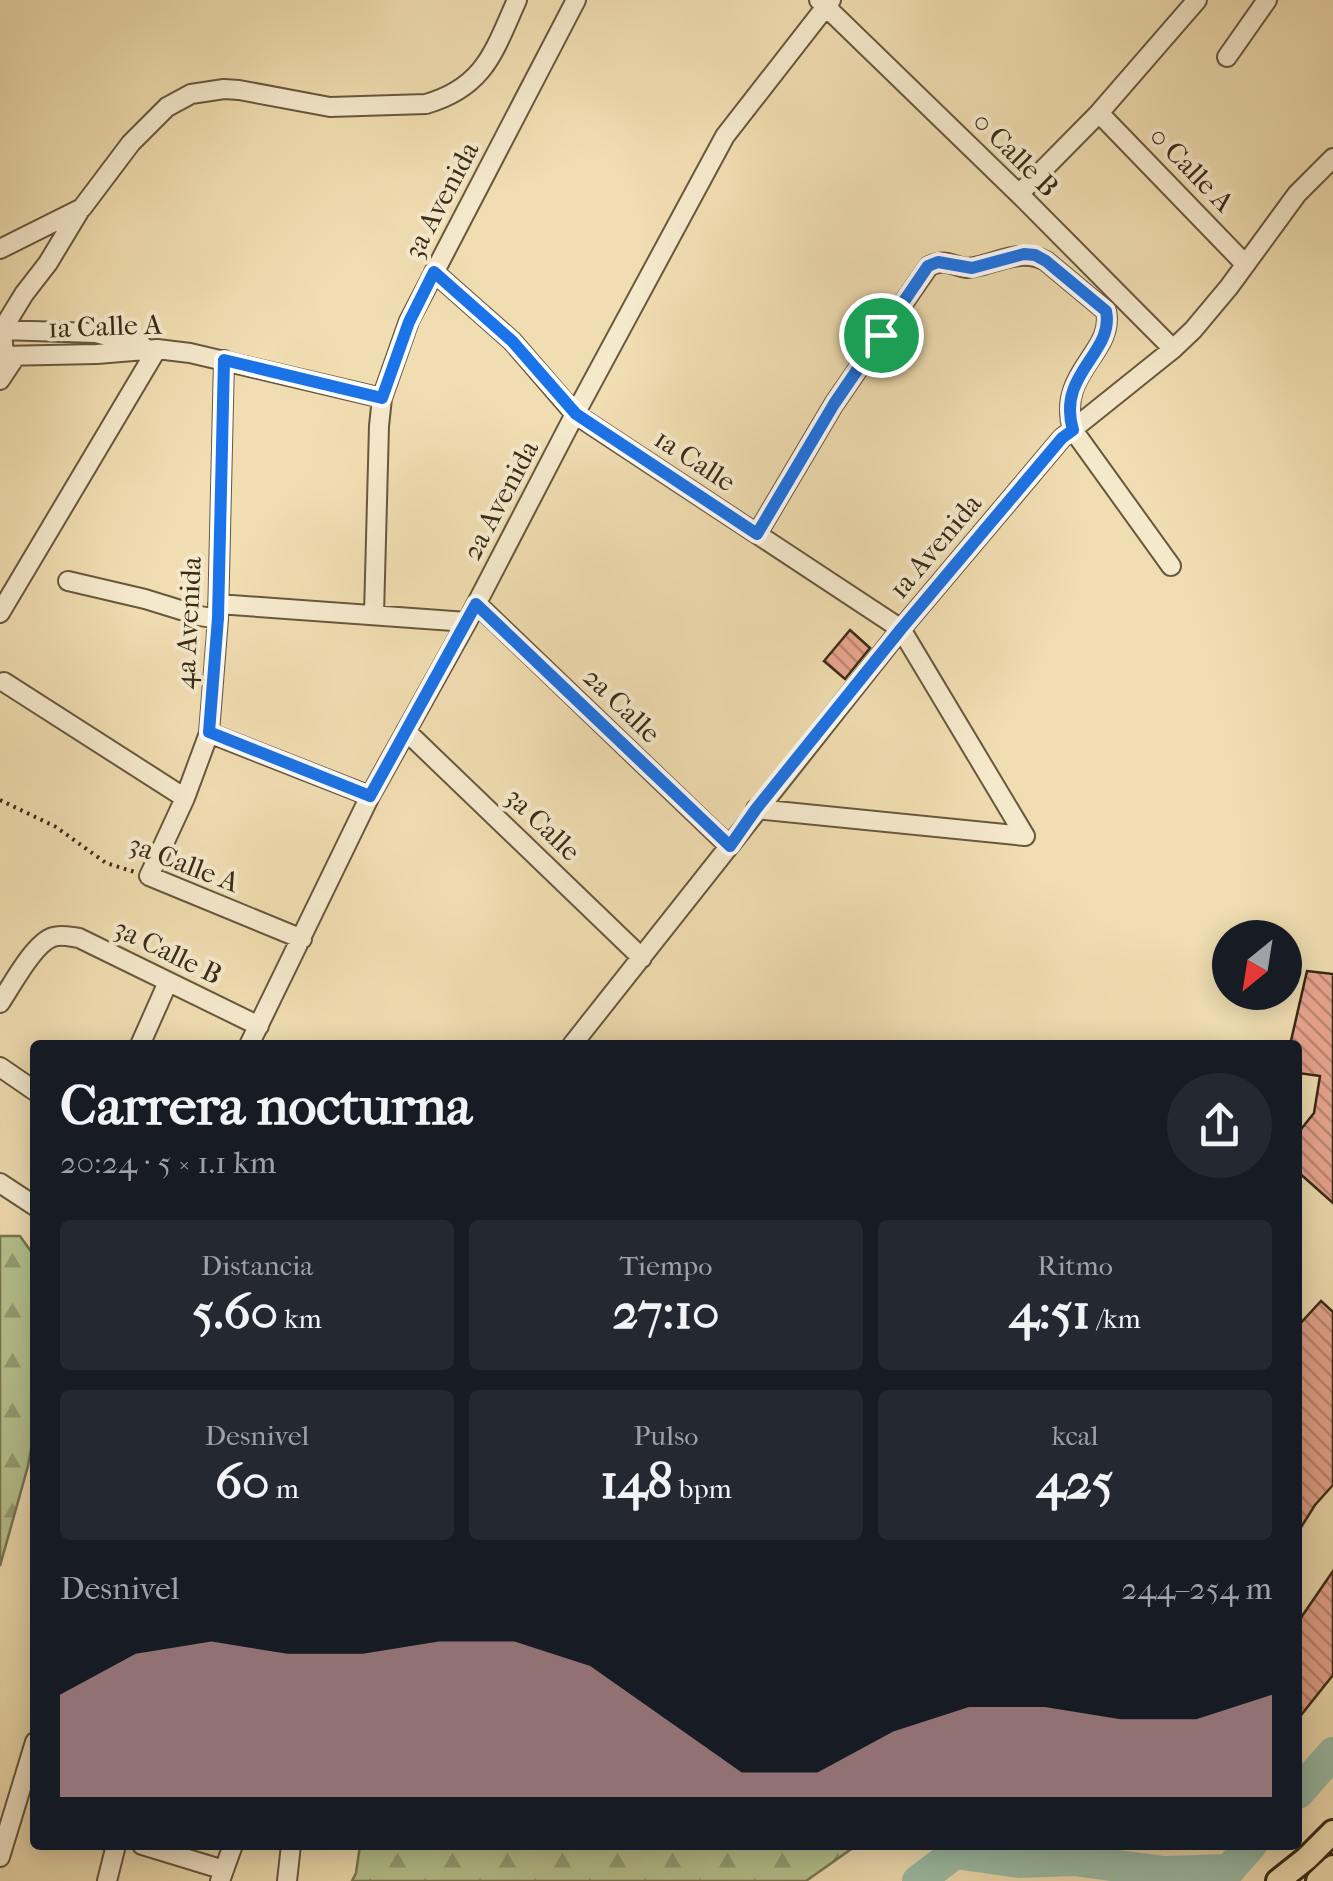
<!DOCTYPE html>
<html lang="es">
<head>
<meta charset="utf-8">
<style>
	:root { --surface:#171b24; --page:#242831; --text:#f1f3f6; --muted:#9ea1a6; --accent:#c59692 }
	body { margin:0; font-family:"IM FELL French Canon",serif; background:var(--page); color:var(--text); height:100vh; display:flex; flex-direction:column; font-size:38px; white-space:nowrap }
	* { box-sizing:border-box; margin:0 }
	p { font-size:32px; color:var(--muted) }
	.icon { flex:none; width:55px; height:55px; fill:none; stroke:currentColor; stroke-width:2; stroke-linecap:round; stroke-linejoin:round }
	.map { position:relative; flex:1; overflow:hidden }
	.side { position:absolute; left:30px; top:1040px; width:1272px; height:810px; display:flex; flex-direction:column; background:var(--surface); border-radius:10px; box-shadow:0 5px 25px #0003 }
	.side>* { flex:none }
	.needle { width:65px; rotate:210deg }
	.tools { position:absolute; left:1212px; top:920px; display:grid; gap:20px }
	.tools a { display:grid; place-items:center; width:90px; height:90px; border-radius:50%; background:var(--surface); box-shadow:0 5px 25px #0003; font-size:50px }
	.pin { position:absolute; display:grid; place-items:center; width:85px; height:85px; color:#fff; margin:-42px; border:5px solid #fff; border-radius:50%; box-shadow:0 2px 10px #0007 }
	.round { display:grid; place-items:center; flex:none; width:105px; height:105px; border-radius:52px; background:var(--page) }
	.head { display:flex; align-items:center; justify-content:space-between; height:170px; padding:0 30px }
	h1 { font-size:55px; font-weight:700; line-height:75px }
	.stats { display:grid; grid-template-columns:repeat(3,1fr); gap:15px; height:170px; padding:10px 30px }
	.stats div { display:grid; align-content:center; border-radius:10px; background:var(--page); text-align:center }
	.stats b { font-size:50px; font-weight:700 }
	.stats small { font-size:28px; font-weight:400 }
	.stats p { font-size:28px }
	.chart { height:280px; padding:20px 30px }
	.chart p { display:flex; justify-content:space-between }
	.chart svg { width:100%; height:180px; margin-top:10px; fill:var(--accent); opacity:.7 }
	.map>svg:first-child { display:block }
	.forest { fill:url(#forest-firs); stroke:#787652; stroke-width:2.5 }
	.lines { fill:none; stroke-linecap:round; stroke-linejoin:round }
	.river { stroke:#9bbda7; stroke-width:32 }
	.building { fill:url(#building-back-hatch); stroke:#3b2b16; stroke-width:2.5 }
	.minor-casing { stroke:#68583d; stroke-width:22 }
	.major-casing { stroke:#3b2b16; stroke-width:28 }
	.path { stroke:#3b2b16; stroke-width:4; stroke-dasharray:2.5 5; stroke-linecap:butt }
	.minor { stroke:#f5e9cc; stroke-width:18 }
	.major { stroke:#f0ddb1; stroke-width:22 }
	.route-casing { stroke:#fff; stroke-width:20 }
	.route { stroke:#1a73e8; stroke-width:12 }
	.labels { text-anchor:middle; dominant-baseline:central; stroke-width:8; stroke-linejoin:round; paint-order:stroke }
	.street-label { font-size:28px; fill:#3b2b16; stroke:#f5e9cc }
</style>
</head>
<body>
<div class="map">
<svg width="1333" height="1881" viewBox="0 0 1333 1881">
	<defs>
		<pattern id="forest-firs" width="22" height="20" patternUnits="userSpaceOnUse" patternTransform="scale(2.5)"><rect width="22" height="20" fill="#b6c28e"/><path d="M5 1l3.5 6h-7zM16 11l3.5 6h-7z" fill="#959e73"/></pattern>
		<pattern id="building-back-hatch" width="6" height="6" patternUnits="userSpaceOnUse" patternTransform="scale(2.5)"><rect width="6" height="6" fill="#e9a690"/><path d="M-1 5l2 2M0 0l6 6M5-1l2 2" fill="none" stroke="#be8775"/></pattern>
	</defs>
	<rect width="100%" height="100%" fill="#f0ddb1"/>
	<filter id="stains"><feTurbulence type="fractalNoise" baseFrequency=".002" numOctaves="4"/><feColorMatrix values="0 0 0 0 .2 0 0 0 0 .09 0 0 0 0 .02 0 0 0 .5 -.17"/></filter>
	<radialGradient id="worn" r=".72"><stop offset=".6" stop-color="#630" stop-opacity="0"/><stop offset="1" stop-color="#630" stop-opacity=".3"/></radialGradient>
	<path class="forest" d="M0,1236H20L35,1257V1426L28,1466L0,1566Z
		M360,1845H857L806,1881H352L356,1873Z"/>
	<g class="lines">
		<path class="river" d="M1298,1793L1333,1753
			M918,1881L955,1853L1019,1862L1074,1860L1164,1872L1229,1870L1251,1845"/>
	</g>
	<path class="building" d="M850,630L870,648L845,679L824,661Z
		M1307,971L1333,974V1203L1298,1172V1133L1314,1113L1320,1076L1298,1073V1045H1290Z
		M1321,1301L1333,1312V1485L1315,1505L1298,1532V1326Z
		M1333,1571V1675L1298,1719V1622Z"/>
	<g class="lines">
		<g class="minor-casing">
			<path id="minor" d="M819,0L1019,194L1173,349
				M1227,57L1267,0
				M1099,113L1245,264
				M1019,194L1099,113L1197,0
				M0,249L82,208L131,143L167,107L191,94L224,89L239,90L330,107L426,104C485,87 494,51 517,0
				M434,272L512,341L575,414L901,629L1025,836
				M0,330L96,333L142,345
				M0,356L97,354L157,349L190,353L382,398
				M4,356L2,330L24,294L48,263L80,210
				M224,360L218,619L209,733L185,798L149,876L302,939
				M0,380L16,356
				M757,534L834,404L929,266C947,258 951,266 967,268C972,268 979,266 983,265C1005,259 1024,250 1046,261L1106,311C1115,353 1056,372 1073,430L1171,566
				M68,581L145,599L200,616L218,619
				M218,604L467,622
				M477,604L729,846
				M0,613L157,349
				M374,615L379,426L382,398L409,321L576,0
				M4,682L185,798
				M406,731L642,958
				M209,733L370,796
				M756,809L1025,836
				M0,1003C12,985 34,943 53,937C62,934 70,937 79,938L259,1026
				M140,1045L168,982
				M249,1045L370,796L467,622L575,414L725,136L831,0
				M572,1045L901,629L1062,438L1173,349L1193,330L1229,287L1297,194L1333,158
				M0,1067L35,1091
				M0,1183L35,1206
				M142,1845L224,1870
				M0,1857L35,1742
				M107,1881L116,1845
				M220,1881L233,1845
				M287,1881L291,1845"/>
		</g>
		<g class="major-casing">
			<path id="major" d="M1278,1881L1307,1858L1333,1832
				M1318,1881L1333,1867"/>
		</g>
		<path class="path" d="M0,800L56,827L106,863L135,872"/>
		<use href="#minor" class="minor"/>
		<use href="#major" class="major"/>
	</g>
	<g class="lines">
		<g class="route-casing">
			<path id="route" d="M1024,254L1035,255L1046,261L1106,311C1115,353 1056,373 1073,430L1062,438L901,629L756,809L730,846L476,604L370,796L209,732L218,618L224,360L382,398L409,322L434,272L512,341L576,414L757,534L834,404L928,266L938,262L972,268Z"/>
		</g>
		<use href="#route" class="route"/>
	</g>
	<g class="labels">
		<g class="street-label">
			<text transform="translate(1016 154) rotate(45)">0 Calle B</text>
			<text transform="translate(1192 169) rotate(46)">0 Calle A</text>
			<text transform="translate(441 200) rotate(-62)">3a Avenida</text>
			<text transform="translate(105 326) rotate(-2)">1a Calle A</text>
			<text transform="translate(695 460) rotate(33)">1a Calle</text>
			<text transform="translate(500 500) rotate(-62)">2a Avenida</text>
			<text transform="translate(935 546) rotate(-50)">1a Avenida</text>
			<text transform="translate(188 623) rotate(-87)">4a Avenida</text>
			<text transform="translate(622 705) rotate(44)">2a Calle</text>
			<text transform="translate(543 824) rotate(44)">3a Calle</text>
			<text transform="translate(184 863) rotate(21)">3a Calle A</text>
			<text transform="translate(168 951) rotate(26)">3a Calle B</text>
		</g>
	</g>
	<rect width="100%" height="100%" filter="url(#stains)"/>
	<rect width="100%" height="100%" fill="url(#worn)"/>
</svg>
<div class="tools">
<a><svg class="needle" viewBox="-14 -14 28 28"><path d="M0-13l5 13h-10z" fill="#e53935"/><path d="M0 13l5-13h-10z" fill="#9ea1a6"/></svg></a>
</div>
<div class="pin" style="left:881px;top:335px;background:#1e9e55"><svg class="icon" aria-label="arrive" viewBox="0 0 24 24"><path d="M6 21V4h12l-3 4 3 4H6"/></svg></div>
<section class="side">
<div class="head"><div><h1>Carrera nocturna</h1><p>20:24 · 5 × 1.1 km</p></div><a class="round"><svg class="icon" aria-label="share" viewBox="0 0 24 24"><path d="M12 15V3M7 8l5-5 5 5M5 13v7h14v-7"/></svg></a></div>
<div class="stats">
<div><p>Distancia</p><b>5.60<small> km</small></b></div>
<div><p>Tiempo</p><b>27:10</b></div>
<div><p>Ritmo</p><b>4:51<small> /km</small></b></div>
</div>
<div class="stats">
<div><p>Desnivel</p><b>60<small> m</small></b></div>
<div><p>Pulso</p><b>148<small> bpm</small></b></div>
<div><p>kcal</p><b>425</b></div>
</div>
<div class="chart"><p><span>Desnivel</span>244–254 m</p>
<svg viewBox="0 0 160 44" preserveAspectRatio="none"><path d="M0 44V19L10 9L20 6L30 9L40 9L50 6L60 6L70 12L80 25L90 38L100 38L110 28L120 22L130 22L140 25L150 25L160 19V44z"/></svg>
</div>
</section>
</div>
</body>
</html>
